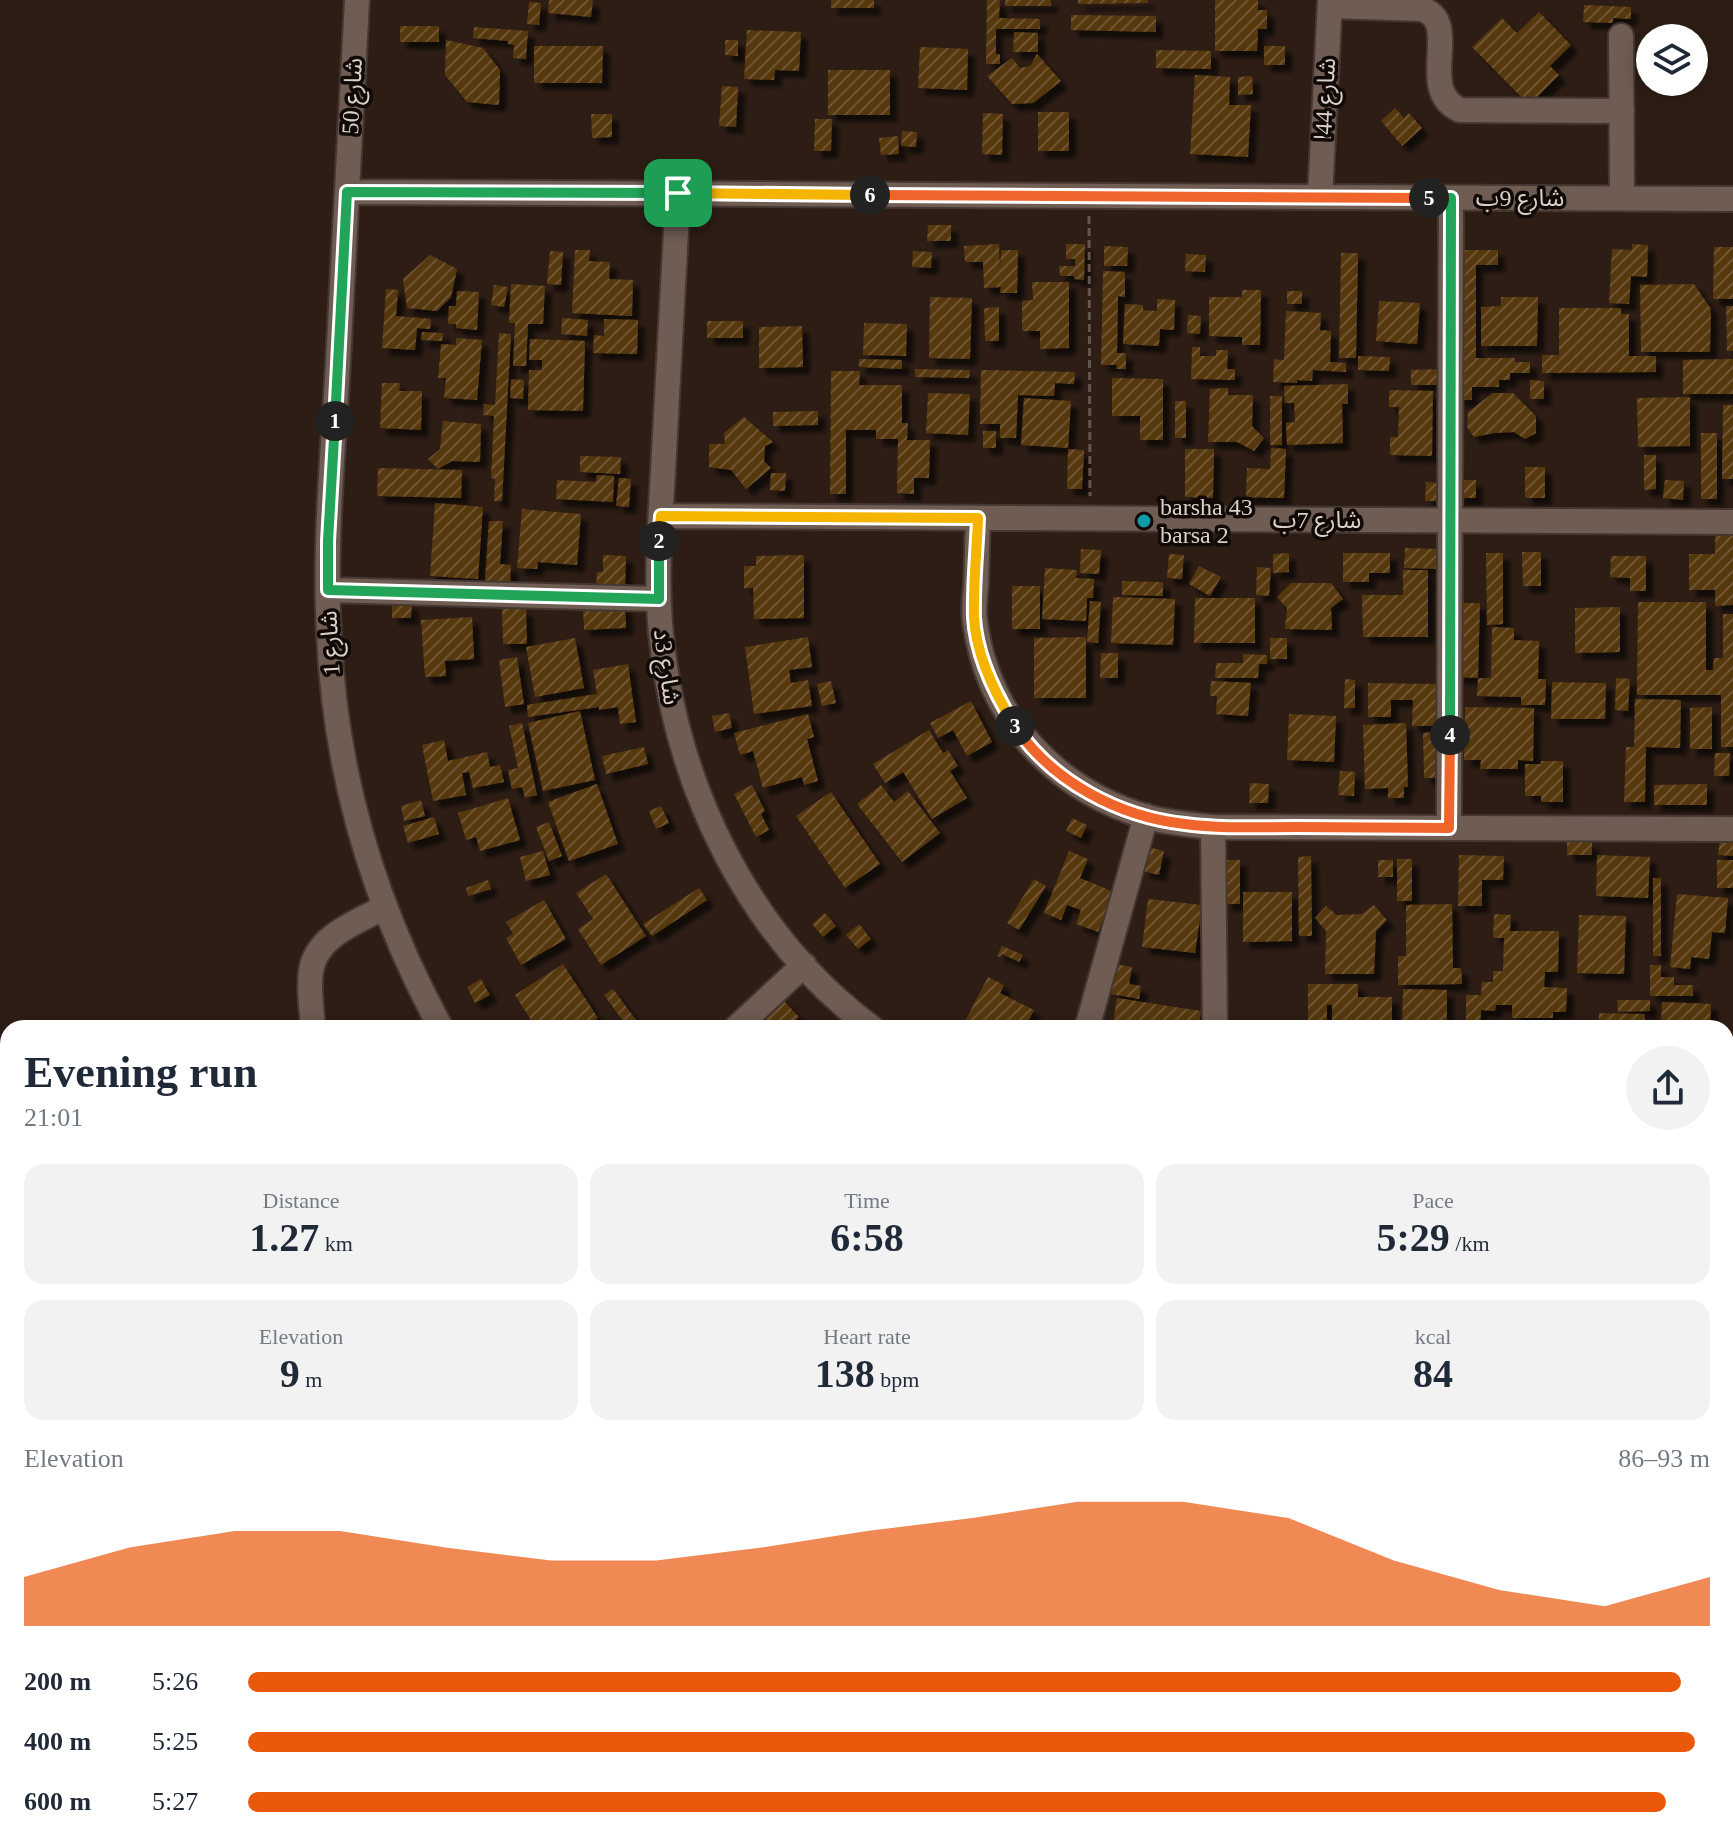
<!DOCTYPE html>
<html lang="en">
<head>
<meta charset="utf-8">
<style>
	:root { --surface:#fff; --page:#f2f2f3; --text:#1f2937; --muted:#747a83; --accent:#ea580c }
	body { margin:0; font-family:"Times New Roman","Noto Sans Arabic",serif; background:var(--page); color:var(--text); height:100vh; display:flex; flex-direction:column; font-size:30px; white-space:nowrap }
	* { box-sizing:border-box; margin:0 }
	p { font-size:26px; color:var(--muted) }
	.icon { flex:none; width:44px; height:44px; fill:none; stroke:currentColor; stroke-width:2; stroke-linecap:round; stroke-linejoin:round }
	.map { position:relative; flex:1; overflow:hidden }
	.side { position:absolute; left:0px; top:1020px; width:1734px; height:828px; display:flex; flex-direction:column; background:var(--surface); border-radius:24px 24px 0 0; box-shadow:0 4px 20px #0003 }
	.side>* { flex:none }
	.fabs { position:absolute; left:1636px; top:24px; display:grid; gap:16px }
	.fabs a { display:grid; place-items:center; width:72px; height:72px; border-radius:50%; background:var(--surface); box-shadow:0 4px 20px #0003; font-size:40px }
	.pin { position:absolute; display:grid; place-items:center; width:68px; height:68px; color:#fff; margin:-34px; border-radius:16px; box-shadow:0 4px 12px #0006 }
	.km { position:absolute; width:40px; height:40px; margin:-20px; border-radius:50%; background:#222; color:#fff; font-size:22px; line-height:40px; text-align:center }
	.round { display:grid; place-items:center; flex:none; width:84px; height:84px; border-radius:42px; background:var(--page) }
	.headline { display:flex; align-items:center; justify-content:space-between; height:136px; padding:0 24px }
	h1 { font-size:44px; font-weight:800; line-height:60px }
	.metrics { display:grid; grid-template-columns:repeat(3,1fr); gap:12px; height:136px; padding:8px 24px }
	.metrics div { display:grid; align-content:center; border-radius:20px; background:var(--page); text-align:center }
	.metrics b { font-size:40px; font-weight:800 }
	.metrics small { font-size:22px; font-weight:400 }
	.metrics p { font-size:22px }
	.chart { height:224px; padding:16px 24px }
	.chart p { display:flex; justify-content:space-between }
	.chart svg { width:100%; height:144px; margin-top:8px; fill:var(--accent); opacity:.7 }
	ul { padding:0 24px; list-style:none; font-size:26px }
	li { display:grid; grid-template-columns:128px 96px 1fr; align-items:center; height:60px }
	li i { height:20px; border-radius:10px; background:var(--accent) }
	.map>svg:first-child { display:block }
	.building { fill:url(#building-hatch); filter:url(#shadow) }
	.lines { fill:none; stroke-linecap:round; stroke-linejoin:round }
	.minor-casing { stroke:#443732; stroke-width:28 }
	.major-casing { stroke:#443732; stroke-width:28 }
	.highway-casing { stroke:#443732; stroke-width:28 }
	.path { stroke:#64564f; stroke-width:3; stroke-dasharray:8 4; stroke-linecap:butt }
	.minor { stroke:#6f5c53; stroke-width:24 }
	.major { stroke:#8e6bac; stroke-width:24 }
	.highway { stroke:#a275e8; stroke-width:24 }
	.split-1-casing { stroke:#fff; stroke-width:16 }
	.split-2-casing { stroke:#fff; stroke-width:16 }
	.split-3-casing { stroke:#fff; stroke-width:16 }
	.split-4-casing { stroke:#fff; stroke-width:16 }
	.split-5-casing { stroke:#fff; stroke-width:16 }
	.split-6-casing { stroke:#fff; stroke-width:16 }
	.split-7-casing { stroke:#fff; stroke-width:16 }
	.split-1 { stroke:#22a559; stroke-width:10 }
	.split-2 { stroke:#22a559; stroke-width:10 }
	.split-3 { stroke:#f5b400; stroke-width:10 }
	.split-4 { stroke:#f0652b; stroke-width:10 }
	.split-5 { stroke:#22a559; stroke-width:10 }
	.split-6 { stroke:#f0652b; stroke-width:10 }
	.split-7 { stroke:#f5b400; stroke-width:10 }
	.culture-dot { fill:#0f9aa8; stroke:#100906; stroke-width:3 }
	.labels { text-anchor:middle; dominant-baseline:central; stroke-width:7; stroke-linejoin:round; paint-order:stroke }
	.street-label { font-size:24px; fill:#dacfca; stroke:#100906 }
	.poi-label { font-size:24px; fill:#dacfca; stroke:#100906; text-anchor:start }
</style>
</head>
<body>
<div class="map">
<svg width="1733" height="1848" viewBox="0 0 1733 1848">
	<defs>
		<pattern id="building-hatch" width="6" height="6" patternUnits="userSpaceOnUse" patternTransform="scale(2)"><rect width="6" height="6" fill="#57380f"/><path d="M-1 1l2-2M0 6l6-6M5 7l2-2" fill="none" stroke="#6f5431"/></pattern>
		<filter id="shadow"><feDropShadow dx="7" dy="7" stdDeviation="2" flood-color="#0009"/></filter>
	</defs>
	<rect width="100%" height="100%" fill="#2d1d15"/>
	<path class="building" d="M549,0H593L591,17L548,13Z
		M831,0H874V8H831Z
		M987,0H1000L999,18L1040,19V29H996V54H1000V64H986Z
		M1005,0H1051V6H1005Z
		M1078,0H1148V3L1078,4Z
		M1215,0H1258V10H1267V29H1258L1257,51H1215Z
		M529,2L541,3L539,25L527,24Z
		M1584,5L1631,7V19L1613,18V23L1583,22Z
		M1539,12L1571,45L1550,66L1559,75L1529,105L1472,47L1502,18L1517,33Z
		M1071,15L1156,16V32L1071,30Z
		M400,26H439V42H400Z
		M474,27L528,31L526,59L513,58L514,45L508,44V41L473,38Z
		M747,30L801,32L799,71L775,70L774,80L744,79Z
		M1014,32L1038,33V52H1013Z
		M446,40L483,48L500,70L499,105L467,102L445,75Z
		M725,40H738V56L725,55Z
		M534,46H603L602,83H534Z
		M1264,46H1285V65H1264Z
		M920,47L968,49L967,90L918,88Z
		M1156,50L1211,51V69L1156,68Z
		M1037,54L1061,81L1033,103L1012,104L987,76L1012,58L1020,68L1030,66Z
		M828,70H890V115H828Z
		M1195,75L1230,77L1229,105H1251L1248,157L1190,154Z
		M1252,76L1253,94L1238,95V77Z
		M722,86L738,87L736,127L719,126Z
		M1395,108L1404,118L1409,113L1422,128L1402,146L1381,121Z
		M1038,112H1069V151H1038Z
		M983,113L1003,114L1002,155L982,154Z
		M591,114H612V137L592,138Z
		M815,119H832L831,151H814Z
		M902,131L917,132L916,147L901,146Z
		M898,136L899,154L881,155L879,138Z
		M928,225H951V241H927Z
		M999,244L1000,270L1001,250H1018L1017,293H1000L1001,287L984,288L983,262H965L964,246Z
		M1066,244H1085L1084,280L1074,279V276H1060L1059,266H1075V259H1066Z
		M1632,244L1648,245L1647,277L1631,276L1629,304L1609,303L1612,249L1632,250Z
		M1104,246L1128,247L1127,266H1104Z
		M1714,247H1733V299H1713Z
		M575,250H590L589,261L610,262L609,279L633,280L632,316L572,313Z
		M1458,250H1498V265H1476V358H1515V362H1530V373H1510V380H1499V387H1472V400H1457Z
		M550,251L563,252L561,285L547,284Z
		M913,251L932,252L931,268L912,267Z
		M1341,253H1358L1356,358H1339Z
		M1186,254L1206,255L1205,272L1185,271Z
		M430,255L457,269L451,297L437,311L407,308L403,279Z
		M1103,271L1125,272V297L1118,296L1117,353H1126V369H1116L1117,365H1101Z
		M1032,282H1069V348L1040,349V331H1022V301L1033,300Z
		M511,284L545,286L543,324H528L526,366H513L515,323H509Z
		M1694,284L1711,309L1710,352H1641L1640,285Z
		M494,285L508,287L504,307L491,305Z
		M386,289L398,290L396,316L431,319L430,329L417,328L415,350L382,348Z
		M1242,290H1261L1260,345H1242V337L1209,336V297H1242Z
		M457,291L479,292L477,330L456,328V324H448L449,306H456Z
		M1287,291H1302V304H1287Z
		M930,297L972,298L970,359L929,358Z
		M1501,297H1538L1537,346H1481V307L1501,306Z
		M1157,299L1175,300L1174,330L1160,329L1159,346L1123,344L1125,304L1143,305V310L1157,311Z
		M1379,301L1420,303L1417,344L1376,341Z
		M1726,306H1733V351H1727Z
		M999,307V341H985L984,308Z
		M1559,308H1621V314H1629V356H1656V372L1542,373V355H1559Z
		M1286,311L1321,313L1320,330L1331,331L1330,362L1346,363V372L1313,370L1312,381L1297,380V383L1273,382L1274,359L1284,360Z
		M1188,315L1201,316L1200,334L1187,333Z
		M562,318L588,320L587,336L561,334Z
		M604,319L638,320L637,354L593,353L594,335L604,336Z
		M707,321H743V338H707Z
		M864,323L907,324L906,356L863,355Z
		M802,326L803,367L759,368V327Z
		M422,332L443,333L442,341L421,340Z
		M499,333L511,334L502,501H494L495,479L491,478L494,416L483,415L484,404L495,405Z
		M456,338L482,340L477,400L444,398L446,378H438L441,344L456,345Z
		M530,339L585,341L583,411L528,410L529,370H542V360H529Z
		M1192,347H1200V356H1216V350H1228L1227,369H1235V380L1191,379Z
		M1358,356L1390,357L1389,371L1358,370Z
		M859,359L902,360V369L859,367Z
		M1733,359V394H1683V360Z
		M915,369L970,370L969,378L915,377Z
		M1441,369V385H1411V370Z
		M981,370L1075,372L1074,384L1055,383L1054,396L1018,395L1016,438H1000V424H980Z
		M831,371H860L859,385H902V423H908L907,440H930L929,478H914V494L897,493L898,439H876V430H846V494H830Z
		M1112,378L1163,379V440H1140V416H1112Z
		M511,379L524,380L523,399L510,398Z
		M1530,380L1544,381V399H1530Z
		M382,383H400L399,391H422L421,430L380,428Z
		M1348,384V404H1342L1343,443L1287,445L1286,423L1295,422L1294,403H1285L1284,386Z
		M1228,388V395H1253L1252,426L1264,438L1254,451L1237,442H1208L1210,389Z
		M1389,390L1433,391L1432,456L1390,455V437H1398L1399,407H1389Z
		M928,393L970,394L968,435L926,433Z
		M1493,393H1513L1536,416V433L1525,439L1514,432L1494,433L1474,437L1467,427L1468,412Z
		M1270,396H1282V445H1270Z
		M1690,397V446L1638,447L1637,398Z
		M1024,398L1071,401L1068,448L1021,445Z
		M1175,401H1186V438H1175Z
		M1723,405H1733V479H1722Z
		M818,411V425L773,426V412Z
		M744,417L773,442L765,446L764,461L771,468L746,489L731,470L709,467V444H725L724,433Z
		M443,421L481,424L480,462L452,461L438,469L428,459L440,449Z
		M983,431H996V448H983Z
		M1701,433H1717V499H1701Z
		M1271,448L1286,449L1284,498L1246,497L1247,468L1270,469Z
		M1068,449L1084,450L1082,489H1067Z
		M1185,449H1214L1213,498L1185,497Z
		M1644,455H1656V489L1644,490Z
		M580,456L621,457L620,474L580,472Z
		M1525,467H1545V498H1525Z
		M378,468L462,470L461,498L377,496Z
		M771,473H786L785,491L770,490Z
		M597,475L614,476L613,502L556,499L557,480L596,482Z
		M619,478L631,479L629,507L616,506Z
		M1457,480H1476V498H1457Z
		M1665,480L1684,481L1683,500L1663,498Z
		M1426,482L1441,483L1440,501H1425Z
		M435,503L483,507L478,579L430,576Z
		M522,509L581,514L577,565L538,562L537,569L517,568Z
		M489,521H503L500,564L511,565L510,584L485,582Z
		M1715,535H1733V605L1715,606V590H1689V554H1715Z
		M1405,548L1440,549L1439,569L1404,568Z
		M1081,549L1101,550L1099,574L1080,573Z
		M1522,552H1541V586H1523Z
		M1289,553V572L1273,573V554Z
		M1343,553H1390V573H1369V582H1343Z
		M1486,553H1503V624L1487,625Z
		M1169,554L1184,555L1182,579L1167,578Z
		M603,555L626,556L625,588L596,587L597,572H603Z
		M804,555V618L754,619L753,588H744V566H756V556Z
		M1611,556H1646V591H1630V578L1610,577Z
		M1199,566L1221,577L1210,596L1189,584Z
		M1257,567L1271,568L1269,596L1256,595Z
		M1045,568L1077,570L1076,578L1094,579L1093,598H1087L1086,621L1042,619Z
		M1403,570H1428V637H1363L1362,595H1403Z
		M1122,581L1163,582V596L1122,595Z
		M1291,583H1331L1343,599L1331,608L1332,630L1285,629L1287,608L1277,597Z
		M1012,586H1040V629H1012Z
		M1113,597L1175,599L1173,645L1111,643Z
		M1195,598H1255V643H1194Z
		M1090,601L1101,602L1098,643L1087,642Z
		M392,602L412,603L411,618H392Z
		M1638,602H1706V670H1713L1714,658H1723V614H1733V747H1721V695H1637Z
		M1458,603H1480L1478,678L1456,677Z
		M625,605L626,628L584,630L583,606Z
		M1620,607V652L1575,653V608Z
		M502,609H526L527,644H503Z
		M472,617L474,659L445,661L446,676L425,677L421,620Z
		M1492,627L1514,628V640L1539,641L1538,679H1546L1545,705H1521V697L1477,696L1478,678H1491Z
		M808,637L812,667L789,670L791,683L808,680L812,706L754,714L745,647Z
		M1086,637V698H1034V638Z
		M575,638L584,688L535,697L526,647Z
		M1270,638H1287V659H1270Z
		M1101,653H1118V678H1100Z
		M1243,654L1267,655V664H1259L1258,678H1215L1216,663H1243Z
		M517,657L524,704L505,707L499,660Z
		M628,664L636,722L620,724L618,707L599,710V707L528,717L527,705L597,694L593,670Z
		M1616,678L1630,679L1628,711L1615,710Z
		M1345,679L1355,680V708H1344Z
		M831,681L836,703L822,706L817,684Z
		M1211,681L1251,683L1248,716L1216,714L1217,696H1210Z
		M1552,682L1606,683L1605,719H1551Z
		M1368,683L1437,684V726H1412L1413,700H1391V717H1368Z
		M1635,699L1681,700L1680,748L1646,747L1645,802H1624L1626,747H1634Z
		M971,701L992,742L967,756L953,730L938,738L930,723Z
		M1465,707L1534,708L1533,761L1518,760V769H1480L1481,760H1464Z
		M1712,707V749H1690V708Z
		M580,711L595,780L543,791L528,723Z
		M729,713L732,728L715,732L712,716Z
		M808,714L814,737L807,739L818,781L804,785L802,777L763,788L753,751L740,755L734,733Z
		M1289,714L1336,716L1334,762L1287,760Z
		M522,723L537,795L525,798L522,787L512,789L508,770L518,768L509,726Z
		M1406,723L1408,787H1404V798H1388V788L1365,789L1363,725Z
		M929,730L943,753L948,750L958,766L950,771L967,798L932,819L903,772L885,783L873,764Z
		M1440,732V778H1424L1423,733Z
		M444,740L448,761L487,752L490,767L500,765L504,782L473,788L469,772L462,773L466,795L433,801L422,745Z
		M644,747L648,764L606,774L602,756Z
		M1715,753H1730L1729,776H1714Z
		M1541,761H1563V802H1541V796H1525V764H1541Z
		M1340,771L1355,772L1354,796L1338,795Z
		M1250,783L1269,784L1268,803H1249Z
		M597,784L618,844L569,861L548,802Z
		M1707,784V805H1654V785Z
		M752,785L765,811L761,814L769,830L756,837L734,794Z
		M881,785L894,802L908,791L940,833L902,862L857,804Z
		M831,792L880,864L845,888L796,816Z
		M508,798L520,840L480,851L476,837L466,840L458,813Z
		M421,800L425,816L404,821L401,806Z
		M661,806L669,823L656,829L649,811Z
		M434,817L439,834L408,843L403,826Z
		M1072,818L1087,825L1081,838L1066,831Z
		M549,822L562,856L549,861L536,827Z
		M1720,839L1733,840V856L1718,855Z
		M1567,842H1592V855H1567Z
		M1148,847L1164,851L1159,875L1142,871Z
		M543,851L550,875L526,881L520,857Z
		M1069,851L1088,859L1080,878L1114,892L1098,932L1076,924L1081,910L1067,905L1061,920L1044,913Z
		M1459,855L1504,856L1503,880H1482V906H1458Z
		M1597,855L1650,857L1648,898L1596,896Z
		M1311,856L1312,936H1299L1298,857Z
		M1397,859H1412V901H1397Z
		M1225,860H1240V904H1225Z
		M1378,860H1393V877H1378Z
		M1717,860H1733V888H1717Z
		M606,874L646,936L601,965L578,929L593,919L576,893Z
		M1653,878H1661V956H1653Z
		M1034,879L1046,886L1019,930L1007,923Z
		M488,880L491,889L468,896L466,888Z
		M699,888L707,900L652,936L643,924Z
		M1243,892H1292V941L1243,942Z
		M1677,894L1728,898L1725,933L1712,932L1709,959L1691,957L1690,969L1670,967Z
		M1148,899L1202,905L1195,953L1142,947Z
		M544,900L566,939L521,965L506,938L513,934L506,922Z
		M1452,904L1453,968H1461L1462,984L1398,985V956H1406V905Z
		M1374,905L1387,920L1376,931L1374,974H1325L1326,931L1315,918L1326,906L1337,915L1362,914Z
		M825,913L836,926L823,937L812,924Z
		M1494,914L1511,915L1510,931H1559L1558,972H1545L1544,987L1567,988L1566,1012H1553V1018H1512V1005H1496L1495,1011L1481,1010L1480,1028H1466V995H1481L1482,982H1493V971H1503L1504,938H1493Z
		M1579,915L1626,916L1624,974L1577,973Z
		M859,924L871,939L858,949L846,935Z
		M1002,946L1023,955L1019,962L1002,954L1000,957L997,956Z
		M563,964L598,1018L582,1028H536L515,995Z
		M1117,964L1132,967L1129,984L1141,986L1139,999L1111,994Z
		M1650,965H1661V977H1674V985H1693V996H1650Z
		M988,977L1004,985L1000,993L1034,1010L1025,1028H973L964,1023Z
		M481,979L490,995L475,1003L467,987Z
		M1308,984H1358V997H1392V1028H1332V1005H1327V1028H1308Z
		M613,989L642,1028H628L604,995Z
		M1403,989L1447,990V1028L1402,1027Z
		M781,998L799,1017L787,1028H756L753,1025Z
		M1117,998L1201,1011L1198,1028H1112Z
		M1617,1000H1650V1011L1618,1012Z
		M1662,1002L1711,1004L1710,1028H1661Z
		M1599,1013L1645,1014L1644,1028H1598Z
		M1558,1020V1028H1498V1021Z
		M1726,1057H1733V1087L1726,1086Z
		M1726,1182H1733V1206H1726Z"/>
	<g class="lines">
		<g class="minor-casing">
			<path id="minor" d="M357,0C351,121 344,242 338,363C333,454 324,545 329,635C335,776 374,905 441,1028
				M1330,6L1422,9C1463,22 1415,90 1460,110L1622,111
				M1621,36L1622,198
				M347,192L1733,199
				M678,193C673,280 668,367 664,453C661,513 655,574 661,634C676,786 748,936 872,1028
				M1320,197L1330,0
				M661,516L1733,522
				M978,518C977,540 977,563 976,585C975,597 973,610 975,622C988,718 1055,790 1147,817C1169,823 1191,825 1213,827L1733,829
				M328,590L659,599
				M1213,827L1215,1028
				M1449,828L1451,198
				M313,1028C312,1010 308,989 311,971C316,936 357,922 385,907
				M736,1028L804,965
				M1087,1028L1146,816
				M1726,1145H1733
				M1726,1477H1733
				M1726,1528H1733
				M1726,1745H1733"/>
		</g>
		<g class="major-casing">
			<path id="major" d="M1726,1811H1733
				M0,1827H8"/>
		</g>
		<g class="highway-casing">
			<path id="highway" d="M0,1771H8
				M0,1802H8"/>
		</g>
		<path class="path" d="M1089,216L1090,496
			M3,1468L8,1478"/>
		<use href="#minor" class="minor"/>
		<use href="#major" class="major"/>
		<use href="#highway" class="highway"/>
	</g>
	<g class="lines">
		<g class="split-1-casing">
			<path id="split-1" d="M335,421L347,192L678,193"/>
		</g>
		<g class="split-2-casing">
			<path id="split-2" d="M335,421L328,541V590L659,599V541"/>
		</g>
		<g class="split-3-casing">
			<path id="split-3" d="M659,541L661,516L978,518C977,550 973,584 974,617C976,655 995,694 1015,726"/>
		</g>
		<g class="split-4-casing">
			<path id="split-4" d="M1015,726C1052,782 1120,817 1185,824C1222,829 1259,827 1296,827C1347,827 1398,828 1449,828L1450,735"/>
		</g>
		<g class="split-5-casing">
			<path id="split-5" d="M1429,198H1451L1450,735"/>
		</g>
		<g class="split-6-casing">
			<path id="split-6" d="M870,195L1429,198"/>
		</g>
		<g class="split-7-casing">
			<path id="split-7" d="M678,193L870,195"/>
		</g>
		<use href="#split-1" class="split-1"/>
		<use href="#split-2" class="split-2"/>
		<use href="#split-3" class="split-3"/>
		<use href="#split-4" class="split-4"/>
		<use href="#split-5" class="split-5"/>
		<use href="#split-6" class="split-6"/>
		<use href="#split-7" class="split-7"/>
	</g>
	<circle class="culture-dot" cx="1144" cy="521" r="8"/>
	<g class="labels">
		<g class="street-label">
			<text transform="translate(352 96) rotate(-87)">شارع 50</text>
			<text transform="translate(1325 99) rotate(-87)">شارع 44ا</text>
			<text x="1520" y="198">شارع 9ب</text>
			<text x="1317" y="520">شارع 7ب</text>
			<text transform="translate(330 643) rotate(-93)">شارع 1</text>
			<text transform="translate(667 667) rotate(82)">شارع 3د</text>
		</g>
		<g class="poi-label">
			<text x="1160" y="507">barsha 43<tspan x="1160" dy="28">barsa 2</tspan></text>
		</g>
	</g>
</svg>
<div class="fabs">
<a><svg class="icon" aria-label="layers" viewBox="0 0 24 24"><path d="M12 4l9 5-9 5-9-5zM3 14l9 5 9-5"/></svg></a>
</div>
<div class="pin" style="left:678px;top:193px;background:#1e9e55"><svg class="icon" aria-label="arrive" viewBox="0 0 24 24"><path d="M6 21V4h12l-3 4 3 4H6"/></svg></div>
<b class="km" style="left:335px;top:421px">1</b>
<b class="km" style="left:659px;top:541px">2</b>
<b class="km" style="left:1015px;top:726px">3</b>
<b class="km" style="left:1450px;top:735px">4</b>
<b class="km" style="left:1429px;top:198px">5</b>
<b class="km" style="left:870px;top:195px">6</b>
<section class="side">
<div class="headline"><div><h1>Evening run</h1><p>21:01</p></div><a class="round"><svg class="icon" aria-label="share" viewBox="0 0 24 24"><path d="M12 15V3M7 8l5-5 5 5M5 13v7h14v-7"/></svg></a></div>
<div class="metrics">
<div><p>Distance</p><b>1.27<small> km</small></b></div>
<div><p>Time</p><b>6:58</b></div>
<div><p>Pace</p><b>5:29<small> /km</small></b></div>
</div>
<div class="metrics">
<div><p>Elevation</p><b>9<small> m</small></b></div>
<div><p>Heart rate</p><b>138<small> bpm</small></b></div>
<div><p>kcal</p><b>84</b></div>
</div>
<div class="chart"><p><span>Elevation</span>86–93 m</p>
<svg viewBox="0 0 160 44" preserveAspectRatio="none"><path d="M0 44V29L10 20L20 15L30 15L40 20L50 24L60 24L70 20L80 15L90 11L100 6L110 6L120 11L130 24L140 33L150 38L160 29V44z"/></svg>
</div>
<ul>
<li><b>200 m</b>5:26<i style="width:98%"></i></li>
<li><b>400 m</b>5:25<i style="width:99%"></i></li>
<li><b>600 m</b>5:27<i style="width:97%"></i></li>
</ul>
</section>
</div>
</body>
</html>
